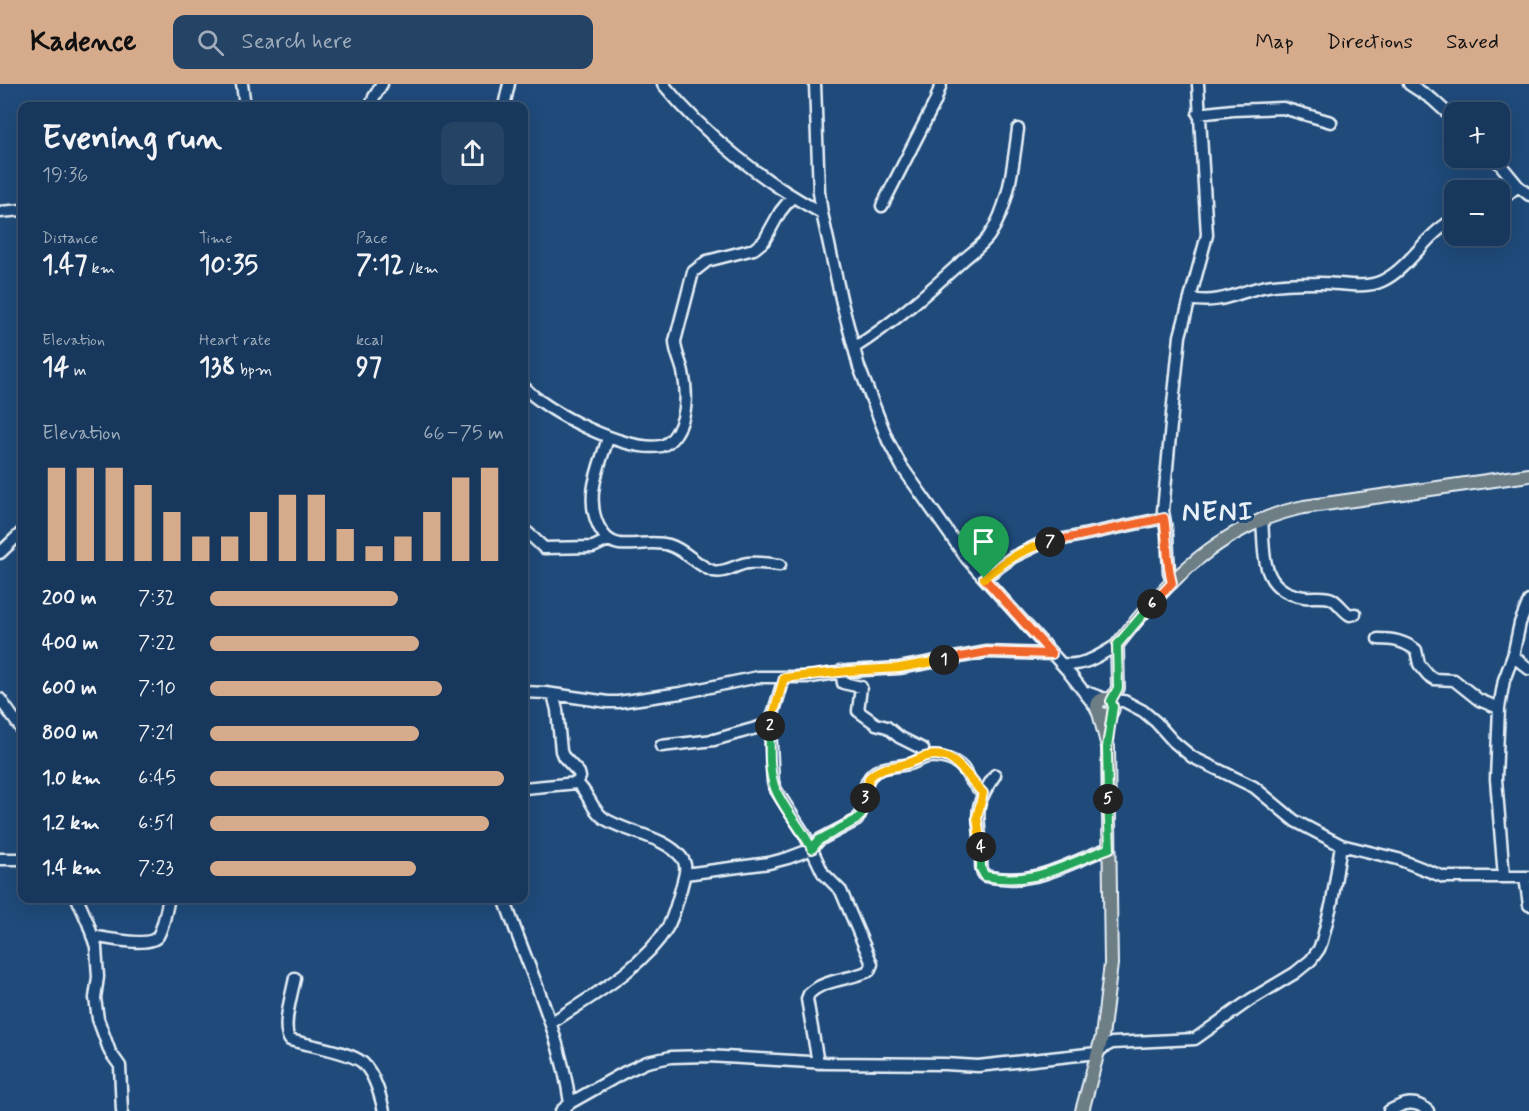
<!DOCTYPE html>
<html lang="en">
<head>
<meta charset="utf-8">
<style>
	:root { --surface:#17385c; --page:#244365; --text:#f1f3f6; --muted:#9eacbb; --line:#365272; --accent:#d6ab8b }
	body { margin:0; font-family:Mynerve,sans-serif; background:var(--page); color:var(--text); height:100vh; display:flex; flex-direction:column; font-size:22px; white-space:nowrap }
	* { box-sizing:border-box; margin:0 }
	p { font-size:20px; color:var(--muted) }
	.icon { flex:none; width:33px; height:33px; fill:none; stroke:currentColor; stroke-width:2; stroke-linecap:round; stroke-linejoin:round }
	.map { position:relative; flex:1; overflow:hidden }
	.panel { position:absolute; left:18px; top:18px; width:510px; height:801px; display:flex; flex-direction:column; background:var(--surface); border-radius:12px; box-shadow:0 6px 24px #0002,0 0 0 2px var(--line) }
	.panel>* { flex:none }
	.buttons { position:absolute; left:1444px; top:18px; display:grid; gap:12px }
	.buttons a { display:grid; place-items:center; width:66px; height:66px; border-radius:12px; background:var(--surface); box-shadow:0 6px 24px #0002,0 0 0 2px var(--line); font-size:30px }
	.pin { position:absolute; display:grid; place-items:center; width:51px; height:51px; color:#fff; margin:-62px -26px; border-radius:50% 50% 50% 0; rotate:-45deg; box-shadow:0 0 6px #0007 }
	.pin .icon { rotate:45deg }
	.km { position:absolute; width:30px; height:30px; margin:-15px; border-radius:50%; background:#222; color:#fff; font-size:16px; line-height:30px; text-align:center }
	.round { display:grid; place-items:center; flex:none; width:63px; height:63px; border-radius:12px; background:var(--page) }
	.summary { display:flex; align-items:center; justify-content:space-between; height:102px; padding:0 24px }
	h1 { font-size:33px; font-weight:700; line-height:45px }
	.metrics { display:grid; grid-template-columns:repeat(3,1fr); gap:9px; height:102px; padding:6px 24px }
	.metrics div { display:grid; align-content:center }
	.metrics b { font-size:26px; font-weight:700 }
	.metrics small { font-size:16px; font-weight:400 }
	.metrics p { font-size:16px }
	.chart { height:168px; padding:12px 24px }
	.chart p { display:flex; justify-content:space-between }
	.chart svg { width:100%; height:108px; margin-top:6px; stroke:var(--accent); stroke-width:6 }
	ul { padding:0 24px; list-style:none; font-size:20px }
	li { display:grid; grid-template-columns:96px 72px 1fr; align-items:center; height:45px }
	li i { height:15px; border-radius:8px; background:var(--accent) }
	header { display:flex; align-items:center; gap:36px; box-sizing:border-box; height:84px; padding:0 30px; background:var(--accent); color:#111 }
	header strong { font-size:28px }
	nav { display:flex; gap:33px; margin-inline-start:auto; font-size:21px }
	.search { width:420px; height:54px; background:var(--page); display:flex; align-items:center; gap:15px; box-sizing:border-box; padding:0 21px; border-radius:12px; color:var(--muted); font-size:22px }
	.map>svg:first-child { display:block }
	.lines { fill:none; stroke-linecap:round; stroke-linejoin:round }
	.minor-casing { stroke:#e8f1f8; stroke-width:15 }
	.major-casing { stroke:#e8f1f8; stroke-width:16 }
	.minor { stroke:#1f4a7a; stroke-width:10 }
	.major { stroke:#6d7e84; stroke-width:12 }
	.split-1-casing { stroke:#fff; stroke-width:12 }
	.split-2-casing { stroke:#fff; stroke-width:12 }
	.split-3-casing { stroke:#fff; stroke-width:12 }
	.split-4-casing { stroke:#fff; stroke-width:12 }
	.split-5-casing { stroke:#fff; stroke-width:12 }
	.split-6-casing { stroke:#fff; stroke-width:12 }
	.split-7-casing { stroke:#fff; stroke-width:12 }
	.split-8-casing { stroke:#fff; stroke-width:12 }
	.split-1 { stroke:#f0652b; stroke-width:8 }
	.split-2 { stroke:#f5b400; stroke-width:8 }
	.split-3 { stroke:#22a559; stroke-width:8 }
	.split-4 { stroke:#f5b400; stroke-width:8 }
	.split-5 { stroke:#22a559; stroke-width:8 }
	.split-6 { stroke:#22a559; stroke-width:8 }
	.split-7 { stroke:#f0652b; stroke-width:8 }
	.split-8 { stroke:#f5b400; stroke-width:8 }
	.labels { text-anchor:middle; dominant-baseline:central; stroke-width:6; stroke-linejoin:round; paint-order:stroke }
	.district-label { font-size:27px; font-weight:bold; letter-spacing:1.5px; fill:#e8f1f8; stroke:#1f4a7a }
</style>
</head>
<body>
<header>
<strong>Kadence</strong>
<div class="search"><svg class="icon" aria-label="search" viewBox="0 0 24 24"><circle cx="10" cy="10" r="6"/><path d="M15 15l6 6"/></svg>Search here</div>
<nav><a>Map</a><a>Directions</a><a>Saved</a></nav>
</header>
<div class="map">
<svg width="1529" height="1027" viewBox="0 0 1529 1027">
	<rect width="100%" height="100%" fill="#1f4a7a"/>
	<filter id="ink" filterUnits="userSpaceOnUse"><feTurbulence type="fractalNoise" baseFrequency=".0167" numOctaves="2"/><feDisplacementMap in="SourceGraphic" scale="12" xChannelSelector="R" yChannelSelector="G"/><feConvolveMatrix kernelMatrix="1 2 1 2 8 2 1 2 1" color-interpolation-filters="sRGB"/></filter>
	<g filter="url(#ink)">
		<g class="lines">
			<g class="minor-casing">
				<path id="minor" d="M242,0L245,22
					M663,0C705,51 763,98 822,129
					M815,0L819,108L822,129L842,219L859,283L888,357L902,383L967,475L1066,585L1098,626
					M1409,0L1432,15L1455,36
					M371,22L374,13L382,0
					M504,22L509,0
					M1198,30L1233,26L1283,24L1331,38
					M1495,74L1518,102L1529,111
					M1500,117L1518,102
					M882,122L935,18L941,0
					M0,128L22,126
					M1191,215C1221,221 1239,207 1267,202C1283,199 1301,199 1317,199C1337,198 1363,206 1382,197C1410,184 1426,149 1455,135
					M854,264C892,240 926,210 959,180C968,171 982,162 989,152C1010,121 1013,80 1018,45
					M524,303C545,327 627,369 661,362C672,359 680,345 683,334C687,320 686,302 683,288C681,278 675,268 675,257L693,188L707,177L754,165L764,157L780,128L792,113
					M608,354C599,384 584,413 599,443C604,452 609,458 619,460C636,462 653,456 669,461C686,466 697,482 713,487C726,490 736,480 748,479C759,478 770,480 780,481
					M1262,435C1265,470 1259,507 1304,513C1312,514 1325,511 1332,515C1339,519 1343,527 1350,531L1355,530
					M524,447L528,449L544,464L593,463L608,456
					M0,469L22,448
					M984,494L1013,473L1040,460L1164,434
					M1172,499L1169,488L1167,450L1163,427L1172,330L1180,252L1207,151L1198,0
					M1378,555C1393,555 1404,557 1416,566L1419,580L1428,591L1434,595L1454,596L1479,616L1499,624
					M1513,572L1529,585
					M1062,580C1083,583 1099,572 1117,561
					M841,587L843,599L861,603L858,627L876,640L887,643L899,653L923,665V674
					M784,594L770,640L773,698L776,706L805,751L823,789L841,807L872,880L869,887C849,896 824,895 809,910L807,915L818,979
					M524,608L546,609L608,618H618L681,609L758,593H811L848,587L899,584L987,568L1052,570
					M1086,608L1105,615
					M0,615L22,646
					M1113,620L1117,617H1124L1143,627L1156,638L1173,657L1192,673L1254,703L1295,737L1341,761L1398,775L1444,793H1529
					M661,662L714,656L770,640
					M995,691C970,728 980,729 981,769C982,778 979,785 985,792C1035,803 1065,780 1109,764
					M524,704L577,699L580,693L579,689L563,672L561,667L557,626L553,610
					M0,775H22
					M685,790L769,779L788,774L812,765L819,756L857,736C866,724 861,708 868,696C875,681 897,683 910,680C916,678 922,674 928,673C937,672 947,674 955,678C966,684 966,691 973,699C975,703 980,706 983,709
					M1504,793L1496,695L1499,624L1504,596L1513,572L1520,539L1529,517
					M1525,793L1529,821
					M77,814L88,839L96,863L98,893L95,914L98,935L110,968L120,982L122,1027
					M504,814C527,882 560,947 570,1019
					M92,852C105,854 151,864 158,852C164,842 166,826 169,814
					M295,894C292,910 281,944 290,956C307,961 352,968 363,979C375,991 380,1011 384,1027
					M551,939C591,912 641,886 667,844C674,833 677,817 681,805C683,795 689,783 682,774C665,752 627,749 605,735C591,726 589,709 577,699
					M561,1027L570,1019L625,988L647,978L671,973L708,972L826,979L945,980L978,982L1097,969L1104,963L1112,959L1195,955L1250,916L1295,889L1311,876L1319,865L1322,857L1332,818L1341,761
					M1389,1027C1404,1019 1415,1015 1428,1027"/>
			</g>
			<g class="major-casing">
				<path id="major" d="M1097 623a8 8 0 1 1 16 0a8 8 0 1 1-16 0Z
					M1111,617L1118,604L1117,561C1166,498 1223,439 1304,423L1529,391
					M1082,1027L1102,953L1111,880L1108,663L1099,629"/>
			</g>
			<use href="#minor" class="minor"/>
			<use href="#major" class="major"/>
		</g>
	</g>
	<g class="lines" filter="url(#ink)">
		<g class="split-1-casing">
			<path id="split-1" d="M944,576L987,568L1052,570L984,494"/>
		</g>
		<g class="split-2-casing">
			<path id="split-2" d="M770,642L784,594L848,587L899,584L944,576"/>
		</g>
		<g class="split-3-casing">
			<path id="split-3" d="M770,642C770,661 768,686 775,704C783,725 802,744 812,765L819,756L856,736L861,731L865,714"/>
		</g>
		<g class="split-4-casing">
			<path id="split-4" d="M865,714L869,694C878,684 889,684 902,681C911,679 917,676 924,673C955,664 966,693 983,709L977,733L981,763"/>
		</g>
		<g class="split-5-casing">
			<path id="split-5" d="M981,763V785L985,792C1036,802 1065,780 1110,764L1108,715"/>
		</g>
		<g class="split-6-casing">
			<path id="split-6" d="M1108,715L1107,663L1113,623L1111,617L1118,604L1117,561L1152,520"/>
		</g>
		<g class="split-7-casing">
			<path id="split-7" d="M1050,458L1164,434C1168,456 1166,478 1172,499L1152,520"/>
		</g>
		<g class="split-8-casing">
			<path id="split-8" d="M984,494C1004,478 1025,463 1050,458"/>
		</g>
		<use href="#split-1" class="split-1"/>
		<use href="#split-2" class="split-2"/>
		<use href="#split-3" class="split-3"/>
		<use href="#split-4" class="split-4"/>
		<use href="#split-5" class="split-5"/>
		<use href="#split-6" class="split-6"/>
		<use href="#split-7" class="split-7"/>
		<use href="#split-8" class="split-8"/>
	</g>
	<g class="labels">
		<g class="district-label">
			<text x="1218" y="428">NENI</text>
		</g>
	</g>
</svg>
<div class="buttons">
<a>+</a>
<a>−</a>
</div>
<div class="pin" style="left:984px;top:494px;background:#1e9e55"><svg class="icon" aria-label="arrive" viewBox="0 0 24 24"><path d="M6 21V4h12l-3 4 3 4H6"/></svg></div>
<b class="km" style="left:944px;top:576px">1</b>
<b class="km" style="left:770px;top:642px">2</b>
<b class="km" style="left:865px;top:714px">3</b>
<b class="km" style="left:981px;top:763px">4</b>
<b class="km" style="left:1108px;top:715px">5</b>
<b class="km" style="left:1152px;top:520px">6</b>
<b class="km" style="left:1050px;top:458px">7</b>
<section class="panel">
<div class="summary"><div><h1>Evening run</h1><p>19:36</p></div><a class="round"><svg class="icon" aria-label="share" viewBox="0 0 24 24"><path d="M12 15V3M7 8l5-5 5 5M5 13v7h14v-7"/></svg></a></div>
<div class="metrics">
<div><p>Distance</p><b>1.47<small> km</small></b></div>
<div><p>Time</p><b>10:35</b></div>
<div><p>Pace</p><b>7:12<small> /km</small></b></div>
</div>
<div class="metrics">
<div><p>Elevation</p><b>14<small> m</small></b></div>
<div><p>Heart rate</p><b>138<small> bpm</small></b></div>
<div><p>kcal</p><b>97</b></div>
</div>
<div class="chart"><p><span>Elevation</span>66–75 m</p>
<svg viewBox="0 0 160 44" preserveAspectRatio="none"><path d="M5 44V6M15 44V6M25 44V6M35 44V13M45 44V24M55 44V34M65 44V34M75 44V24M85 44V17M95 44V17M105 44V31M115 44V38M125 44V34M135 44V24M145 44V10M155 44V6"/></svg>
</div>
<ul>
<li><b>200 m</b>7:32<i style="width:64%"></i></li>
<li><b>400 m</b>7:22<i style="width:71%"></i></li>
<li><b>600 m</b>7:10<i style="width:79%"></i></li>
<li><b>800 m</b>7:21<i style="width:71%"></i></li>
<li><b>1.0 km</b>6:45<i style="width:100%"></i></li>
<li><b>1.2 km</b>6:51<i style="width:95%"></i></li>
<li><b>1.4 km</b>7:23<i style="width:70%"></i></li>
</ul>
</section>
</div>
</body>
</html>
